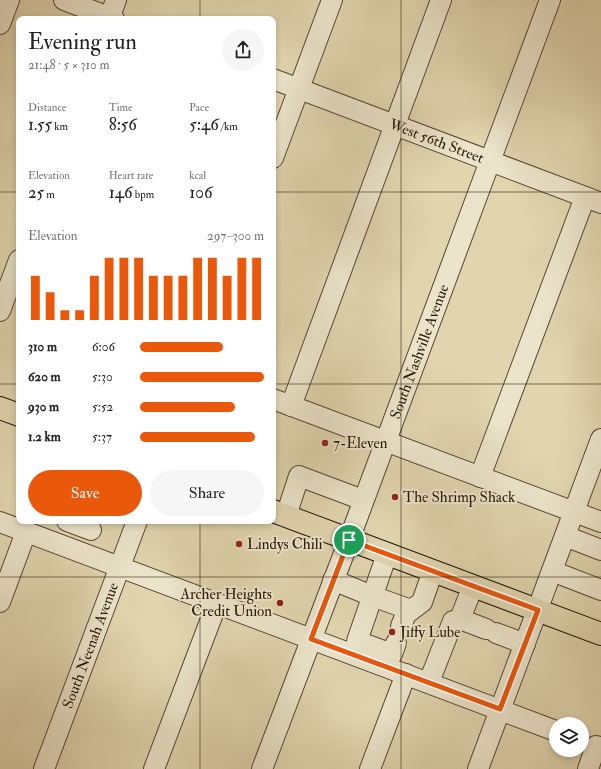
<!DOCTYPE html>
<html lang="en">
<head>
<meta charset="utf-8">
<style>
	:root { --surface:#fff; --page:#f6f6f6; --text:#222; --muted:#767676; --accent:#ea580c }
	body { margin:0; font-family:"IM FELL Double Pica",serif; background:var(--page); color:var(--text); height:100vh; display:flex; flex-direction:column; font-size:15px; white-space:nowrap }
	* { box-sizing:border-box; margin:0 }
	p { font-size:13px; color:var(--muted) }
	.icon { flex:none; width:22px; height:22px; fill:none; stroke:currentColor; stroke-width:2; stroke-linecap:round; stroke-linejoin:round }
	.map { position:relative; flex:1; overflow:hidden }
	.side { position:absolute; left:16px; top:16px; width:260px; height:508px; display:flex; flex-direction:column; background:var(--surface); border-radius:8px; box-shadow:0 2px 6px #0003 }
	.side>* { flex:none }
	.tools { position:absolute; left:549px; top:717px; display:grid; gap:8px }
	.tools a { display:grid; place-items:center; width:40px; height:40px; border-radius:50%; background:var(--surface); box-shadow:0 2px 6px #0003; font-size:20px }
	.pin { position:absolute; display:grid; place-items:center; width:34px; height:34px; color:#fff; margin:-17px; border:2px solid #fff; border-radius:50%; box-shadow:0 1px 4px #0007 }
	.round { display:grid; place-items:center; flex:none; width:42px; height:42px; border-radius:21px; background:var(--page) }
	.head { display:flex; align-items:center; justify-content:space-between; height:68px; padding:0 12px }
	h1 { font-size:22px; font-weight:600; line-height:30px }
	.metrics { display:grid; grid-template-columns:repeat(3,1fr); gap:6px; height:68px; padding:4px 12px }
	.metrics div { display:grid; align-content:center }
	.metrics b { font-size:17px; font-weight:600 }
	.metrics small { font-size:11px; font-weight:400 }
	.metrics p { font-size:11px }
	.chart { height:112px; padding:8px 12px }
	.chart p { display:flex; justify-content:space-between }
	.chart svg { width:100%; height:72px; margin-top:4px; stroke:var(--accent); stroke-width:6 }
	.action { display:flex; gap:8px; margin-top:auto; padding:8px 12px }
	.action a { flex:1; height:46px; border-radius:24px; background:var(--accent); color:#fff; font-size:16px; font-weight:600; line-height:46px; text-align:center }
	.action a+a { background:var(--page); color:var(--text) }
	ul { padding:0 12px; list-style:none; font-size:13px }
	li { display:grid; grid-template-columns:64px 48px 1fr; align-items:center; height:30px }
	li i { height:10px; border-radius:5px; background:var(--accent) }
	.map>svg:first-child { display:block }
	.lines { fill:none; stroke-linecap:round; stroke-linejoin:round }
	.minor-casing { stroke:#574730; stroke-width:22 }
	.major-casing { stroke:#291806; stroke-width:24 }
	.minor { stroke:#ebe4cb; stroke-width:20 }
	.major { stroke:#e0d5af; stroke-width:22 }
	.route-casing { stroke:#fff; stroke-width:8 }
	.route { stroke:#ea580c; stroke-width:5 }
	.grid { fill:none; stroke:#291806; stroke-width:1; stroke-opacity:0.55 }
	.poi-dot { fill:#8f2418; stroke:#ebe4cb; stroke-width:1.5 }
	.labels { text-anchor:middle; dominant-baseline:central; stroke-width:4; stroke-linejoin:round; paint-order:stroke }
	.street-label { font-size:15px; fill:#291806; stroke:#ebe4cb }
	.poi-label { font-size:15px; fill:#291806; stroke:#ebe4cb; text-anchor:start }
</style>
</head>
<body>
<div class="map">
<svg width="601" height="769" viewBox="0 0 601 769">
	<rect width="100%" height="100%" fill="#e0d5af"/>
	<filter id="stains"><feTurbulence type="fractalNoise" baseFrequency=".005" numOctaves="4"/><feColorMatrix values="0 0 0 0 .2 0 0 0 0 .09 0 0 0 0 .02 0 0 0 .5 -.17"/></filter>
	<radialGradient id="worn" r=".72"><stop offset=".6" stop-color="#630" stop-opacity="0"/><stop offset="1" stop-color="#630" stop-opacity=".3"/></radialGradient>
	<g class="lines">
		<g class="minor-casing">
			<g id="minor">
				<path d="M64,0L114,19"/>
				<path d="M109,19L116,0"/>
				<path d="M0,24L9,0"/>
				<path id="s1" d="M273,79L601,203"/>
				<path d="M273,158L332,0"/>
				<path d="M0,311L19,260"/>
				<path d="M273,399L601,522"/>
				<path d="M291,406L441,0"/>
				<path d="M480,477L585,197"/>
				<path d="M286,516L299,476L363,500"/>
				<path d="M67,521L91,530"/>
				<path d="M0,522L556,731"/>
				<path d="M565,536L601,550"/>
				<path d="M387,554L357,641L392,654L396,643"/>
				<path d="M552,571L601,590"/>
				<path d="M333,580L372,596L411,610"/>
				<path d="M0,602L26,532"/>
				<path d="M460,619L486,629"/>
				<path d="M401,626L406,614L422,602L433,571"/>
				<path d="M496,633L525,644"/>
				<path d="M429,682L453,621L460,619L473,586"/>
				<path id="s2" d="M44,769L137,521"/>
				<path d="M154,769L217,603"/>
				<path id="s3" d="M262,769L349,540L550,0"/>
				<path d="M370,769L406,674"/>
				<path d="M478,769L601,439"/>
				<path d="M588,769L596,746"/>
			</g>
		</g>
		<g class="major-casing">
			<path id="major" d="M0,408L19,415
				M273,511L601,634"/>
		</g>
		<use href="#minor" class="minor"/>
		<use href="#major" class="major"/>
	</g>
	<g class="lines">
		<g class="route-casing">
			<path id="route" d="M349,540L538,610L500,709L311,639Z"/>
		</g>
		<use href="#route" class="route"/>
	</g>
	<path class="grid" d="M200,0V19M401,0V769M0,192H19M273,192H601M0,384H19M273,384H601M200,521V769M0,577H601"/>
	<g class="poi-dot">
		<circle cx="325" cy="443" r="4"/>
		<circle cx="395" cy="497" r="4"/>
		<circle cx="239" cy="544" r="4"/>
		<circle cx="280" cy="603" r="4"/>
		<circle cx="392" cy="632" r="4"/>
	</g>
	<g class="labels">
		<g class="street-label">
			<text stroke="none"><textPath href="#s1" startOffset="175">West 56th Street</textPath></text>
			<text stroke="none"><textPath href="#s3" startOffset="446">South Nashville Avenue</textPath></text>
			<text stroke="none"><textPath href="#s2" startOffset="132">South Neenah Avenue</textPath></text>
		</g>
		<g class="poi-label">
			<text x="333" y="443">7-Eleven</text>
			<text x="403" y="497">The Shrimp Shack</text>
			<text x="247" y="544">Lindys Chili</text>
			<text x="272" y="594" text-anchor="end">Archer Heights<tspan x="272" dy="17">Credit Union</tspan></text>
			<text x="400" y="632">Jiffy Lube</text>
		</g>
	</g>
	<rect width="100%" height="100%" filter="url(#stains)"/>
	<rect width="100%" height="100%" fill="url(#worn)"/>
</svg>
<div class="tools">
<a><svg class="icon" aria-label="layers" viewBox="0 0 24 24"><path d="M12 4l9 5-9 5-9-5zM3 14l9 5 9-5"/></svg></a>
</div>
<div class="pin" style="left:349px;top:540px;background:#1e9e55"><svg class="icon" aria-label="arrive" viewBox="0 0 24 24"><path d="M6 21V4h12l-3 4 3 4H6"/></svg></div>
<section class="side">
<div class="head"><div><h1>Evening run</h1><p>21:48 · 5 × 310 m</p></div><a class="round"><svg class="icon" aria-label="share" viewBox="0 0 24 24"><path d="M12 15V3M7 8l5-5 5 5M5 13v7h14v-7"/></svg></a></div>
<div class="metrics">
<div><p>Distance</p><b>1.55<small> km</small></b></div>
<div><p>Time</p><b>8:56</b></div>
<div><p>Pace</p><b>5:46<small> /km</small></b></div>
</div>
<div class="metrics">
<div><p>Elevation</p><b>25<small> m</small></b></div>
<div><p>Heart rate</p><b>146<small> bpm</small></b></div>
<div><p>kcal</p><b>106</b></div>
</div>
<div class="chart"><p><span>Elevation</span>297–300 m</p>
<svg viewBox="0 0 160 44" preserveAspectRatio="none"><path d="M5 44V17M15 44V27M25 44V38M35 44V38M45 44V17M55 44V6M65 44V6M75 44V6M85 44V17M95 44V17M105 44V17M115 44V6M125 44V6M135 44V17M145 44V6M155 44V6"/></svg>
</div>
<ul>
<li><b>310 m</b>6:06<i style="width:67%"></i></li>
<li><b>620 m</b>5:30<i style="width:100%"></i></li>
<li><b>930 m</b>5:52<i style="width:77%"></i></li>
<li><b>1.2 km</b>5:37<i style="width:93%"></i></li>
</ul>
<div class="action"><a>Save</a><a>Share</a></div>
</section>
</div>
</body>
</html>
